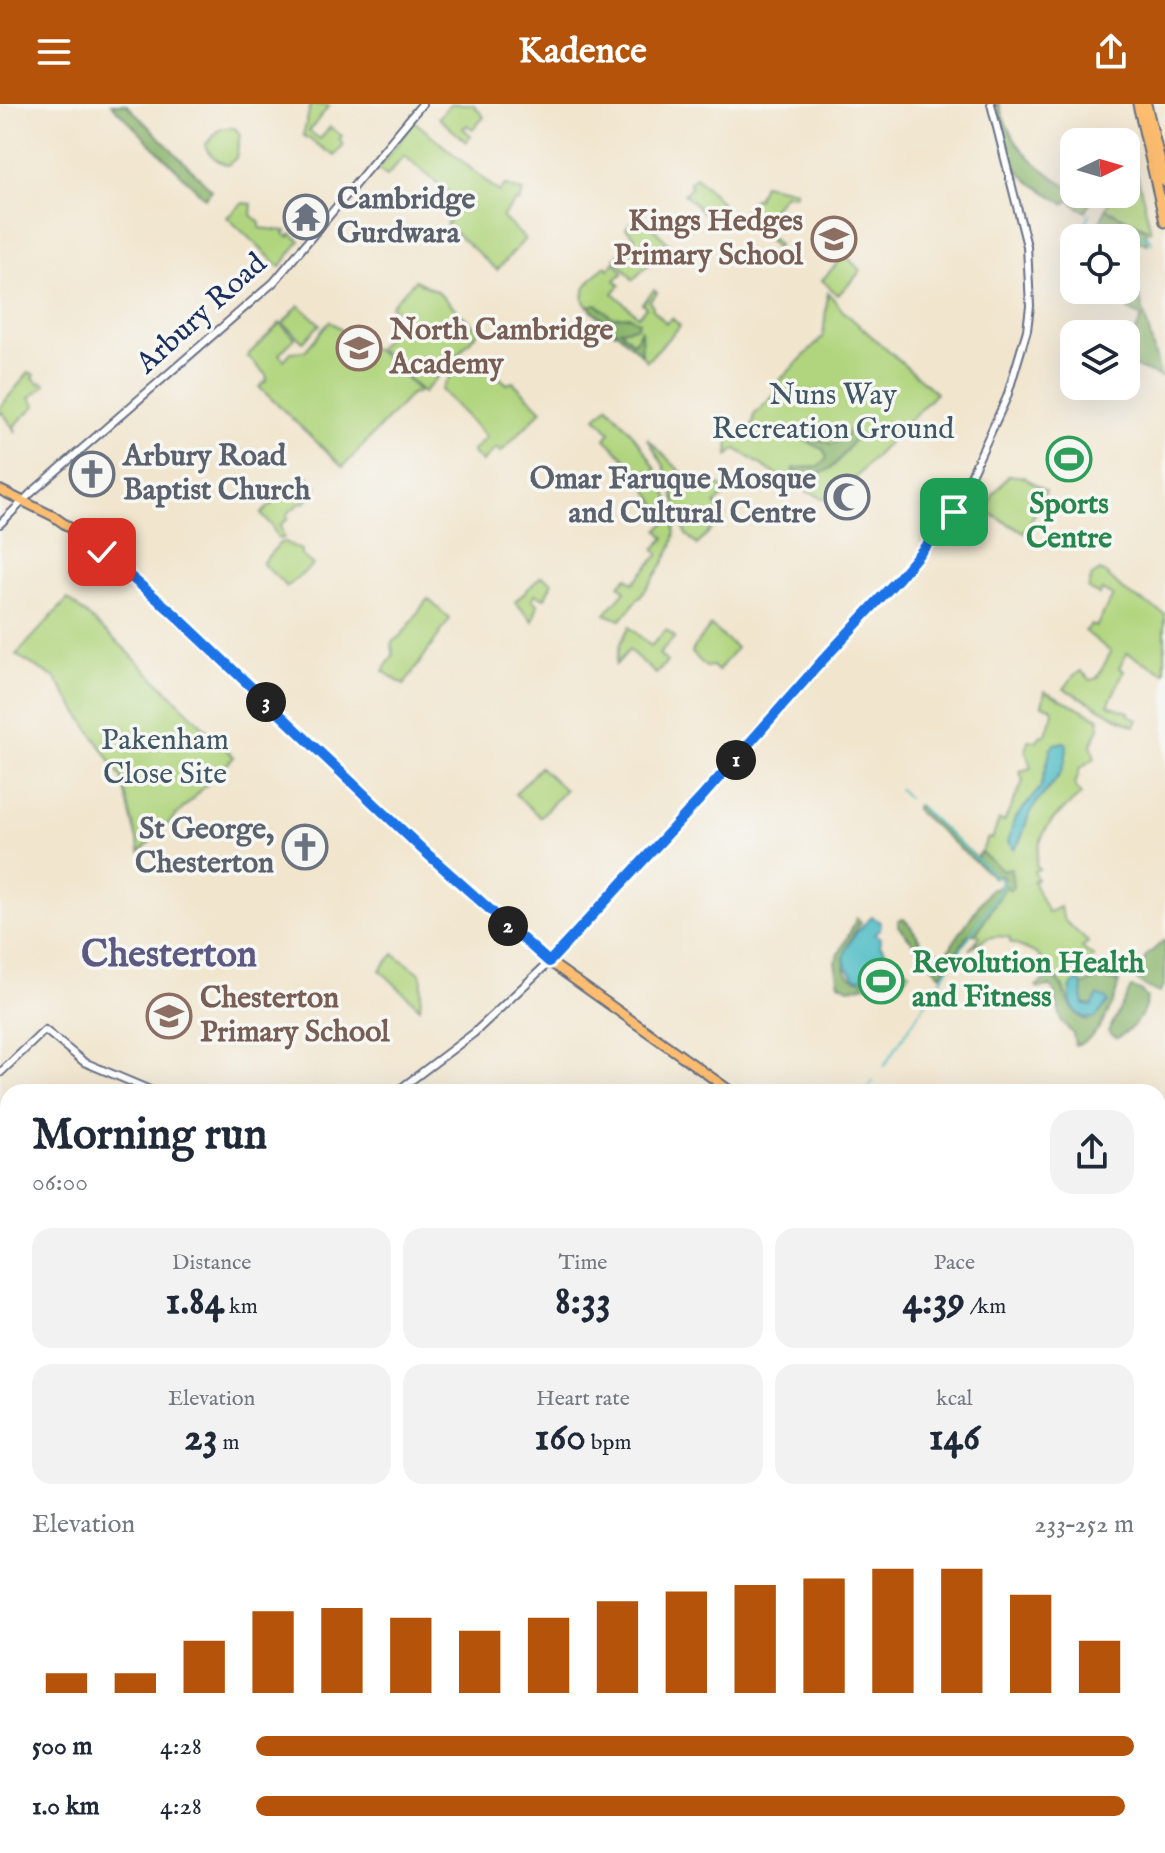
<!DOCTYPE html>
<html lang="en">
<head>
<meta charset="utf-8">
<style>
	:root { --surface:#fff; --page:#f2f2f3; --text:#1f2937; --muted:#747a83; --accent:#b45309 }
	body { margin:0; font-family:"IM FELL English",serif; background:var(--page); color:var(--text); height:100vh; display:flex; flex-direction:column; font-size:30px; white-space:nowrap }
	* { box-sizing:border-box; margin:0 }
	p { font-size:26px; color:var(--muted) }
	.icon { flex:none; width:44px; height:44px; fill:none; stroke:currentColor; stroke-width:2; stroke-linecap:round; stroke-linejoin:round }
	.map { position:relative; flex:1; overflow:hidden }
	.side { position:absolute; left:0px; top:980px; width:1166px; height:770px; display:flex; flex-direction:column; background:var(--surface); border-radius:24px 24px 0 0; box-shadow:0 8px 32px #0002 }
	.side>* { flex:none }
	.needle { width:52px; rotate:85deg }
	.buttons { position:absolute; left:1060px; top:24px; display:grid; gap:16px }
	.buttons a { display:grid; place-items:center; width:80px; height:80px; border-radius:16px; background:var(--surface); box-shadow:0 8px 32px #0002; font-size:40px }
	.pin { position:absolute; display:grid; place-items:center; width:68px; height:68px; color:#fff; margin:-34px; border-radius:16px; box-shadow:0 4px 12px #0006 }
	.km { position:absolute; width:40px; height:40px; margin:-20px; border-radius:50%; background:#222; color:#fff; font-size:22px; line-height:40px; text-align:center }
	.round { display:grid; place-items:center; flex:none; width:84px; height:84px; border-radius:24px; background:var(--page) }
	.head { display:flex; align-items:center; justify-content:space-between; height:136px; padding:0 32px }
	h1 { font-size:44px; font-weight:700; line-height:60px }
	.figures { display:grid; grid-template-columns:repeat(3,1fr); gap:12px; height:136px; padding:8px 32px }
	.figures div { display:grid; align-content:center; border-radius:20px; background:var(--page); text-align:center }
	.figures b { font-size:40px; font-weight:700 }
	.figures small { font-size:22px; font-weight:400 }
	.figures p { font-size:22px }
	.chart { height:224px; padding:16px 32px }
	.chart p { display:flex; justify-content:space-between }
	.chart svg { width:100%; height:144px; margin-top:8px; stroke:var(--accent); stroke-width:6 }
	ul { padding:0 32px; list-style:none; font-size:26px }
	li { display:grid; grid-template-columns:128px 96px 1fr; align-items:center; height:60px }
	li i { height:20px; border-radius:10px; background:var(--accent) }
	header { display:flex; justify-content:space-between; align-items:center; height:104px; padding:0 32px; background:var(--accent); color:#fff; font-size:36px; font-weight:700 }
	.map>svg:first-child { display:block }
	.green { fill:#b1d57e; stroke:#66826e; stroke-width:2; fill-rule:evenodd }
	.forest { fill:#8cb66d; stroke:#547266; stroke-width:2 }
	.water { fill:#4ebcc4; stroke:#347691; stroke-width:2 }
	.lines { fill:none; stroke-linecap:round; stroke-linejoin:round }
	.stream { stroke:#4ebcc4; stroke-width:2 }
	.tertiary-casing { stroke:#666f85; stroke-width:10 }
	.primary-casing { stroke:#666f85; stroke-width:12 }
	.trunk-casing { stroke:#666f85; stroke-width:13 }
	.tertiary { stroke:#fff; stroke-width:6 }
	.primary { stroke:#fcbd6f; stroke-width:8 }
	.trunk { stroke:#fcbd6f; stroke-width:9 }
	.rail { stroke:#1b2f5e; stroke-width:2; stroke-dasharray:12 6; stroke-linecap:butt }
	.route-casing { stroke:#fff; stroke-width:16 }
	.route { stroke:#1a73e8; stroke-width:10 }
	.labels { text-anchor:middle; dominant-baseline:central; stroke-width:7; stroke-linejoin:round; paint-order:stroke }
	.worship-label { font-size:30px; font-weight:bold; fill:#5b616d; stroke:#f6f6f2; text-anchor:start }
	.education-label { font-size:30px; font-weight:bold; fill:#785e54; stroke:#f6f6f2; text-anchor:start }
	.street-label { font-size:30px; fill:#1b2f5e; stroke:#f6f6f2 }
	.park-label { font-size:30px; fill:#405866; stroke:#f6f6f2 }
	.leisure-label { font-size:30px; font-weight:bold; fill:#27864d; stroke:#f6f6f2 }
	.district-label { font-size:38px; font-weight:bold; fill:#5d5985; stroke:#f6f6f2 }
</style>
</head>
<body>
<header><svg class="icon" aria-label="menu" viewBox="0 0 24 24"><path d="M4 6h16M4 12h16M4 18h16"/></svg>Kadence<svg class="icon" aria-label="share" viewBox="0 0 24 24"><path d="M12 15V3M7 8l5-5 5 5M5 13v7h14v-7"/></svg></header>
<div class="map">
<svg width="1165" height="1749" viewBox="0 0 1165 1749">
	<rect width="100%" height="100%" fill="#f6f6f2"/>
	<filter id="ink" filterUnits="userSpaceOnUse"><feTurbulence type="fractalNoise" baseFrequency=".0125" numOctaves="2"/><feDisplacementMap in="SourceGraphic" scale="16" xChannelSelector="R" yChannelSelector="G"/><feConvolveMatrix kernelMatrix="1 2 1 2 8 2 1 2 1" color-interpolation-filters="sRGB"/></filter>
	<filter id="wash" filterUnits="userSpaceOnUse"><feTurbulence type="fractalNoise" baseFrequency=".006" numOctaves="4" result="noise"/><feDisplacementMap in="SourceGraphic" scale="32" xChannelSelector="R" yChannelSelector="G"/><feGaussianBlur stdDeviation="1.8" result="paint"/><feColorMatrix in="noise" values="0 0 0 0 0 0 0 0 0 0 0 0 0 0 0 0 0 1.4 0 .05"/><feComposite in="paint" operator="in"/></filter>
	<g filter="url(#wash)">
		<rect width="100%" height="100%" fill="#f1e5cd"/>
		<path class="green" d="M311,0L329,2L309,27L320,35L330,23L342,32L339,36L344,41L335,52L303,31Z
			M450,0H473L484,13L473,25L467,21L463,24L471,32L466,38L439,14Z
			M414,17L499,88L505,81L523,88L519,99L516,97L502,113L525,135L497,166L446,120L463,100L404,52L387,72L378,66Z
			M221,24H235L240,30L236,54L228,61C220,60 207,49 205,41Z
			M1131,45L1151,127L1106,105L1112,90H1126V56Z
			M696,73L722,99L708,113L684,90L692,82L689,79Z
			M763,80L796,87L794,91L785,90L758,121L778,141L776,144L741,110L755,94L757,95Z
			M243,99L252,100L251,111L260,119V124L286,127L284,130L289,133L292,130L300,137L280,163L227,113Z
			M639,110L669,140L633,176L615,154L635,133L626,124Z
			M845,151L861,167L838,191L822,176Z
			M615,158L623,169L615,176L620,181L613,189L638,212L646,203L642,199L654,186L657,189L649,197L653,202L652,204L666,219L672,214L680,222L647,257L618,227L615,229L584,198C580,183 595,172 605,162L608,165Z
			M415,176L437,187L479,227L423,289L378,244L403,213H407L390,202Z
			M828,188L843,207L936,289L867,361L834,399L791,380L736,345L728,352L729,329L737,337L753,321L754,311L775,290V281L823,233Z
			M299,201L320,220L303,238L283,219Z
			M330,217L350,233L355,232L371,245L376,246L419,287L415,290L412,289L343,363L259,283L267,276L266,271L247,252L280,219L295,234L279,250L284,256L291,248L305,247Z
			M488,250L501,264L497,271L507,280L513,278L542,306L501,348L496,344L482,358L472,348L486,333L441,286L455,265L474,259Z
			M29,268L35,271L33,274L40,280L42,278L46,281L30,294L36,301L14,322L16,328L3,309L0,310V303Z
			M608,302C638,334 661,364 672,407C675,419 677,432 671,444C660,469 638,495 621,516L605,510L625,487L619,481L627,473L633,479L659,450L654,445L665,434L658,426L667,417L632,361L605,335L610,328L596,313Z
			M647,334L699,386L710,376L728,387L715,400L725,411L697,441L685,429L683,411L678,406L664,362Z
			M305,369L317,382L306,398L300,399L287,410L288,415L280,421L284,434L278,435L272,422L261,410Z
			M1009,371L1024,373L1046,387L1025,429L987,408L993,391Z
			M285,438L301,446V451L313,461L287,483L262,459L280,439Z
			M1100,467L1106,470L1124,487L1165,510V569L1127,549L1119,564L1124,567L1108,601L1129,608L1128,610L1138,616L1135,622C1110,612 1089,596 1064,585L1074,571L1081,567L1091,576L1097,574L1111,548L1085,527L1091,521L1096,523L1113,492L1102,486L1099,491L1088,485L1091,473Z
			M541,472L552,478L545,494L535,490L532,496L538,500L533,517L515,498Z
			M68,495L122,542L234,653L140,748L121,673L55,574L16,551Z
			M428,495L450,515L404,581L383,567L393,551L392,538C410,527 414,510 428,495Z
			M711,522L736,544L718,567L713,562L706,563L692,549C693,542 706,528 711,522Z
			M629,523L651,542L666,526L675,533L659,550L667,558L656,570L629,546L615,562L620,540Z
			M1045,587L1099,614V624L1091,641L1095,654L1080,664L1075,681L1081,691C1053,714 1039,723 1036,761L1039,765L1034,767L1037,775L1033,777L1048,809L1060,803L1064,816L1088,838L1082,844L1094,853L1086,861L1092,867L1098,863L1102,867L1108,861L1117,869L1119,880L1100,923L1078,912L1068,897L1062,881L1037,850L1010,838V834C995,829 980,835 969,846L980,832L976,830L1006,782L1003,774L978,754L988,734L992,735L999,716L1004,718L1023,678L1020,667L1031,664L1026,647L1028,636L1037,637L1040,632L1046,630L1053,609L1052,604L1042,601ZM1064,638L1060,671L1031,706L1020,738L1014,744L1041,683L1055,640Z
			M540,663L565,686L540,713L515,690Z
			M887,849L892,850L910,868L900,882L887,864L869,881L862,882L863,872L875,866Z
			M394,850L420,869L422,877L420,904L380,866Z
			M0,1389L8,1391V1742H192L195,1749H0Z"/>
		<path class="forest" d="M111,0H126L212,86L205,94Z
			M996,0H999C1013,53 1051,70 1090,99L1086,108L1068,96L1065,100L1030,78L1012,61Z
			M1106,105L1146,125L1148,140L1129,134L1136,166L1126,172V134L1098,122Z
			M1135,174V175L1161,273L1126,259V251L1142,213L1128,206L1130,195L1126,180Z
			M597,200L612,213L629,212L639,218L637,223L620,226L633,238L637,234L641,225L642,251L588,202Z
			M850,324L854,327L856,333C836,360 829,378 793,367L794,364L819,363L827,354L824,346L801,334L803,331L833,340L846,332Z
			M917,702L977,754L980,748L1003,766L1011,764L1013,783L1010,786L1006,782L976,830H969L941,871C924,855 914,838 898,822V816L904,815C915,826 921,836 926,851L930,853L940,848L945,851L990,785L999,783L1003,774L997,771L994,774L919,709L915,705Z
			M857,814L861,818C850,835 828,872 864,877L862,882L849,884L839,879L835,858Z
			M1165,836V880L1159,889L1146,883L1137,876L1146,852Z
			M1055,873C1068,888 1067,907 1087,917L1086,915L1095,914L1096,897L1092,902L1084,900L1082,892L1083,881L1098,874L1115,878L1119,875C1117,896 1098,938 1075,941L1073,930L1062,918L1053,885L1049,882L1038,884L1036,882L1047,874Z
			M1131,884L1141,887L1147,894C1144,913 1134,924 1117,934L1108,928Z
			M1165,1420V1510L1158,1530V1426Z
			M1165,1663V1749H1139L1129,1745V1742H1158V1683Z"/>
		<path class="water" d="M1064,638L1067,640C1067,674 1049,679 1032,705C1024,717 1025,733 1014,745L1008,738L1014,716L1041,683L1051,644L1055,640Z
			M872,813L881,818L880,824L874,830L881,834L880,841L887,849L871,871L857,875C853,871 847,865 845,859C841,844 861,822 872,813Z
			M1078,877L1083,881L1082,892L1084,901L1092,902L1098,891L1107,895L1108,899L1095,914C1076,916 1067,899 1071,882Z
			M1158,1305L1165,1309L1163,1410L1158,1408Z"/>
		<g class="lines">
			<path class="stream" d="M1102,116L1151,135L1152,140
				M1079,134L1090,109
				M899,685L908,694
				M884,962L1004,780L918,701
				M866,988L873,977
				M1,1394L8,1398
				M1158,1510L1165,1491
				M0,1529L8,1525
				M0,1553L8,1571
				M91,1742L93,1749
				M1004,1742L1018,1749
				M1071,1749L1073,1742"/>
		</g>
	</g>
	<g filter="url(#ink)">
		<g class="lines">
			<g class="tertiary-casing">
				<path id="tertiary" d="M0,420L30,390L274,178L422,0
					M0,969L45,926L84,958L155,988
					M396,988L474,929L562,846L899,474L954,408L1007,293L1027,226L1030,202L1027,142L991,0"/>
			</g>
			<g class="primary-casing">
				<path id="primary" d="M0,386L53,412L86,435L172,508L387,713L537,849L732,988
					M1158,1037L1165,1036
					M1158,1046L1165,1045"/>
			</g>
			<g class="trunk-casing">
				<path id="trunk" d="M1138,0L1165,118
					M1146,0L1165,78
					M1158,1554L1165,1534
					M1158,1580L1165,1560
					M1090,1749L1093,1742
					M1099,1749L1101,1742"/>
			</g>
			<use href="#tertiary" class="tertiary"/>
			<use href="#primary" class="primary"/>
			<use href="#trunk" class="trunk"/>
			<path class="rail" d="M0,1378L8,1381
				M971,1742L984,1749"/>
		</g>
	</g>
	<g class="lines" filter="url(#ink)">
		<g class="route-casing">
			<path id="route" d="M102,448L172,508L423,746L549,858L700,695L821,558L899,474L954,408"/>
		</g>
		<use href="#route" class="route"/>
	</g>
	<defs>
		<g id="temple-ring" transform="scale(2.3)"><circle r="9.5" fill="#f6f6f2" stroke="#6b7280" stroke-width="1.5"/><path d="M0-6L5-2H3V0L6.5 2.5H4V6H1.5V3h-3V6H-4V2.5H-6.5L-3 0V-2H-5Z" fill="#6b7280"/></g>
		<g id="school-ring" transform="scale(2.3)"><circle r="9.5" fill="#f6f6f2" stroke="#8d6e63" stroke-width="1.5"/><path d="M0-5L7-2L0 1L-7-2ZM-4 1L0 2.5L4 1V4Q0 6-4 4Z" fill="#8d6e63"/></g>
		<g id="stadium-ring" transform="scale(2.3)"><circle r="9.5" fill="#f6f6f2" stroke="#2e9e5b" stroke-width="1.5"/><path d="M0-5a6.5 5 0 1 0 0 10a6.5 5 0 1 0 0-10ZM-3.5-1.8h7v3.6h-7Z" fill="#2e9e5b"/></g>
		<g id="church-ring" transform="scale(2.3)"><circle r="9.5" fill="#f6f6f2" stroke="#6b7280" stroke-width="1.5"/><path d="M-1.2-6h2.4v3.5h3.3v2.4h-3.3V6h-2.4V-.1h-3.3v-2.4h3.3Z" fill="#6b7280"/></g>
		<g id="mosque-ring" transform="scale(2.3)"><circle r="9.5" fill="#f6f6f2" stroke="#6b7280" stroke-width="1.5"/><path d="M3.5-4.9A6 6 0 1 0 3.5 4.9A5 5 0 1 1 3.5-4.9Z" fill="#6b7280"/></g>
	</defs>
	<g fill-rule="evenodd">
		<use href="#temple-ring" x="306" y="113"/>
		<use href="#school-ring" x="834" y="135"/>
		<use href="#school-ring" x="359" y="244"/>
		<use href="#stadium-ring" x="1069" y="355"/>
		<use href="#church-ring" x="92" y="370"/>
		<use href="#mosque-ring" x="847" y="393"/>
		<use href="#church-ring" x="305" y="743"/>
		<use href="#stadium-ring" x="881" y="877"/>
		<use href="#school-ring" x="169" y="912"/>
	</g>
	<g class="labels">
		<g class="worship-label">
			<text x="337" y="96">Cambridge<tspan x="337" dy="34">Gurdwara</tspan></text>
			<text x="123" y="353">Arbury Road<tspan x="123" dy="34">Baptist Church</tspan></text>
			<text x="816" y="376" text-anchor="end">Omar Faruque Mosque<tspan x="816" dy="34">and Cultural Centre</tspan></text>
			<text x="274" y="726" text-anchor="end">St George,<tspan x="274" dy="34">Chesterton</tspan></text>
		</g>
		<g class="education-label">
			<text x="803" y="118" text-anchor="end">Kings Hedges<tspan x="803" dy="34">Primary School</tspan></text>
			<text x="390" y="227">North Cambridge<tspan x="390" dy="34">Academy</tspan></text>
			<text x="200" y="895">Chesterton<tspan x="200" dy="34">Primary School</tspan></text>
		</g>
		<g class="street-label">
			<text transform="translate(202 210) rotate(-42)">Arbury Road</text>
		</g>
		<g class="park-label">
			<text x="833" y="292">Nuns Way<tspan x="833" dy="34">Recreation Ground</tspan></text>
			<text x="165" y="637">Pakenham<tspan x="165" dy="34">Close Site</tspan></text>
		</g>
		<g class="leisure-label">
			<text x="1069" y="401">Sports<tspan x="1069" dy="34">Centre</tspan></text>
			<text x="912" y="860" text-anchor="start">Revolution Health<tspan x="912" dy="34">and Fitness</tspan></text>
		</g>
		<g class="district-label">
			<text x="169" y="852">Chesterton</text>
		</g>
	</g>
</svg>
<div class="buttons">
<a><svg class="needle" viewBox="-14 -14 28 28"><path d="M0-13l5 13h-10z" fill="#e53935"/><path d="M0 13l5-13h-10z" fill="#747a83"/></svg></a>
<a><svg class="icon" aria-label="locate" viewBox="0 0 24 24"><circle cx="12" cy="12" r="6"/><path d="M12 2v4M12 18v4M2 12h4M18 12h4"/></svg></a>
<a><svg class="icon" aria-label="layers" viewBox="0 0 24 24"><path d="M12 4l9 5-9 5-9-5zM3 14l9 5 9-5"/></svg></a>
</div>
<div class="pin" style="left:954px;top:408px;background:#1e9e55"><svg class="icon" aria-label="arrive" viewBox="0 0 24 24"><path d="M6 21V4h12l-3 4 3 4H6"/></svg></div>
<div class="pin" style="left:102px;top:448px;background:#d93025"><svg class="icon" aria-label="check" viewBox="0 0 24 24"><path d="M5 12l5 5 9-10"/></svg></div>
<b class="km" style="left:736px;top:656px">1</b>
<b class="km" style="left:508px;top:822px">2</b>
<b class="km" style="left:266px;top:598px">3</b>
<section class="side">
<div class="head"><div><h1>Morning run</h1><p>06:00</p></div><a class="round"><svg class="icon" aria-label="share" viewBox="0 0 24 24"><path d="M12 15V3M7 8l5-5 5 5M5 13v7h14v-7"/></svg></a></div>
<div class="figures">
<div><p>Distance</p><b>1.84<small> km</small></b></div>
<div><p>Time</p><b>8:33</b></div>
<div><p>Pace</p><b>4:39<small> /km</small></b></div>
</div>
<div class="figures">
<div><p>Elevation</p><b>23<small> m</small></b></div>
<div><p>Heart rate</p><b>160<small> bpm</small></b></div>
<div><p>kcal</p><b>146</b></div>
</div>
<div class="chart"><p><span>Elevation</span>233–252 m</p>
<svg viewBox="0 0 160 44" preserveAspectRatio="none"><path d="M5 44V38M15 44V38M25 44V28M35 44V19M45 44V18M55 44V21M65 44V25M75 44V21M85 44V16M95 44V13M105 44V11M115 44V9M125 44V6M135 44V6M145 44V14M155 44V28"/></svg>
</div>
<ul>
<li><b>500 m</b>4:28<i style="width:100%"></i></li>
<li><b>1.0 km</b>4:28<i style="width:99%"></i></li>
</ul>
</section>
</div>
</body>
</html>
